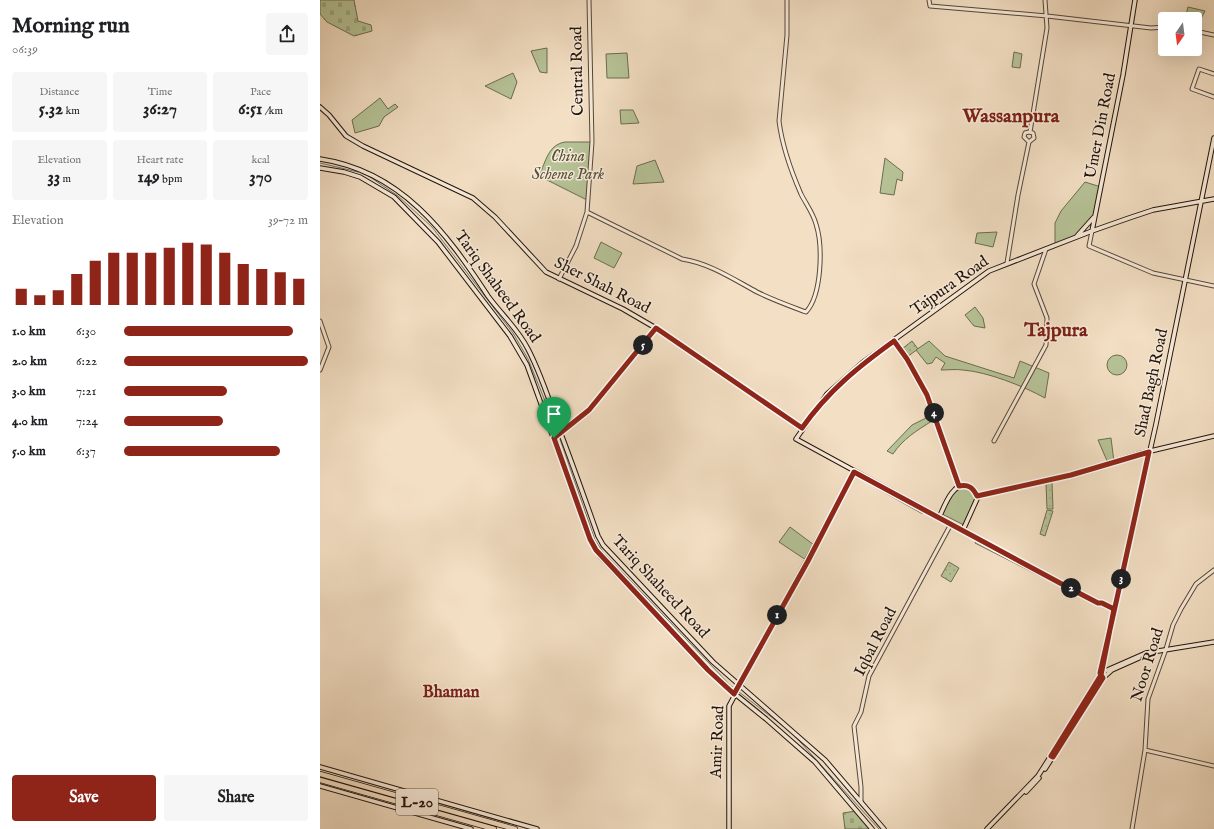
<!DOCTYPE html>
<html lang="en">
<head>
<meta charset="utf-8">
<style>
	:root { --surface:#fff; --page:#f6f6f6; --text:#202124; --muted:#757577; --accent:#8f2418 }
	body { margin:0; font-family:"IM FELL English",serif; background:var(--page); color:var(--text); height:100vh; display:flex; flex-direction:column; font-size:15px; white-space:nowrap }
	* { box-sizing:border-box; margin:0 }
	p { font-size:13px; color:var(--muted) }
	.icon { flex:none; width:22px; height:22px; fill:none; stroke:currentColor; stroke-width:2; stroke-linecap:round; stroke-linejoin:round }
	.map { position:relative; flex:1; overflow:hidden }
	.sheet { display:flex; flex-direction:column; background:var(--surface); width:320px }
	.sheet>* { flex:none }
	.needle { width:26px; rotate:194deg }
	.buttons { position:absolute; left:838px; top:12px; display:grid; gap:8px }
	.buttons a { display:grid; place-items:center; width:44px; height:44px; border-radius:4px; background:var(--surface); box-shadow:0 4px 16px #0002; font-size:20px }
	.pin { position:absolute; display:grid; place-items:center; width:34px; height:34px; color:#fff; margin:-41px -17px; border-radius:50% 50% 50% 0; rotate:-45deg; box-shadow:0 0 4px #0007 }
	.pin .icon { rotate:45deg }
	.km { position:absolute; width:20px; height:20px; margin:-10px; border-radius:50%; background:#222; color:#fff; font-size:11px; line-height:20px; text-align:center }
	.round { display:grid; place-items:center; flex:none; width:42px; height:42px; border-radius:4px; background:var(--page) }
	.overview { display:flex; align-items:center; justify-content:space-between; height:68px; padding:0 12px }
	h1 { font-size:22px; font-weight:800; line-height:30px }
	.figures { display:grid; grid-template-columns:repeat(3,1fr); gap:6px; height:68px; padding:4px 12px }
	.figures div { display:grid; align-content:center; border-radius:4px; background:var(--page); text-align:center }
	.figures b { font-size:17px; font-weight:800 }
	.figures small { font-size:11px; font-weight:400 }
	.figures p { font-size:11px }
	.chart { height:112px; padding:8px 12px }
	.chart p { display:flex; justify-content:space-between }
	.chart svg { width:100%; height:72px; margin-top:4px; stroke:var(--accent); stroke-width:6 }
	.button { display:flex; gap:8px; margin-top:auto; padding:8px 12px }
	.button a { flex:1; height:46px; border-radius:4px; background:var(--accent); color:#fff; font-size:16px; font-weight:800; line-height:46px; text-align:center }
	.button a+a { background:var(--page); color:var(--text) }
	ul { padding:0 12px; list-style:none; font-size:13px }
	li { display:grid; grid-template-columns:64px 48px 1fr; align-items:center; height:30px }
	li i { height:10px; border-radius:5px; background:var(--accent) }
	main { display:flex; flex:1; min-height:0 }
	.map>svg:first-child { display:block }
	.grass { fill:url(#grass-dots); stroke:#6c6c50 }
	.cemetery { fill:url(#cemetery-stones); stroke:#6c6c50 }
	.green { fill:#b6c397; stroke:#6c6c50 }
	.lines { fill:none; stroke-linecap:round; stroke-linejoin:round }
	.stream { stroke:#6b7972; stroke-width:1 }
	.tertiary-casing { stroke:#564738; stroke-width:5 }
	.secondary-casing { stroke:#22140a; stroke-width:5.5 }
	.motorway-casing { stroke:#22140a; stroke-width:6 }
	.tertiary { stroke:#f7ead9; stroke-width:3 }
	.secondary { stroke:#f7ead9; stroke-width:3.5 }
	.motorway { stroke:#f3dfc4; stroke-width:4.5 }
	.route-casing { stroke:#fff; stroke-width:8 }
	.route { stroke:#8f2418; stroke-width:5 }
	.labels { text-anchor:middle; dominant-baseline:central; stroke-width:3; stroke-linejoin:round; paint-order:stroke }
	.shield { fill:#f7ead9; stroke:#625448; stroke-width:1 }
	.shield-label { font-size:15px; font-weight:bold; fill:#22140a }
	.street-label { font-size:16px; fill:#22140a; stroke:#f7ead9 }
	.park-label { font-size:16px; font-style:italic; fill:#56513b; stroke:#f7ead9 }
	.neighbourhood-label { font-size:17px; font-weight:bold; fill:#7a1f14; stroke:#f7ead9 }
	.district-label { font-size:20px; font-weight:bold; fill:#7a1f14; stroke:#f7ead9 }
</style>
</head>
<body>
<main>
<section class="sheet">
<div class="overview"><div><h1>Morning run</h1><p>06:39</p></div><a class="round"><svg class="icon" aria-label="share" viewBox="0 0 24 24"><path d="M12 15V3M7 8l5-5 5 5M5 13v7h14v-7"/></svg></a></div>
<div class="figures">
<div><p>Distance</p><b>5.32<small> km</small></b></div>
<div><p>Time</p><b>36:27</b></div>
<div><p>Pace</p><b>6:51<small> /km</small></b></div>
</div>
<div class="figures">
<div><p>Elevation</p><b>33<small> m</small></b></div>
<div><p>Heart rate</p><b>149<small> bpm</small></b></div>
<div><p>kcal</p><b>370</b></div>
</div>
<div class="chart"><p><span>Elevation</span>39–72 m</p>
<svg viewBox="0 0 160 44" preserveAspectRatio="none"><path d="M5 44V34M15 44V38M25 44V35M35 44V25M45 44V17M55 44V12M65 44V12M75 44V12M85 44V9M95 44V6M105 44V7M115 44V12M125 44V19M135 44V22M145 44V24M155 44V28"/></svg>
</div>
<ul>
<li><b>1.0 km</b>6:30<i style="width:92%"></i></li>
<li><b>2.0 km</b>6:22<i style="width:100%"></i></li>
<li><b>3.0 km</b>7:21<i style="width:56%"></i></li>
<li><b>4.0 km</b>7:24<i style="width:54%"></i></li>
<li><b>5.0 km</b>6:37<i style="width:85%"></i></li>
</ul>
<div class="button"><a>Save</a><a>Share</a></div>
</section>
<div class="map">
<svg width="894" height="829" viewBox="0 0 894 829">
	<defs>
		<pattern id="grass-dots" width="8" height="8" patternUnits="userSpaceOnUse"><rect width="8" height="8" fill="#b6c397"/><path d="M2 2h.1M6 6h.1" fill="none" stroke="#9ca781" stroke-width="1.8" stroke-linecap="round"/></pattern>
		<pattern id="cemetery-stones" width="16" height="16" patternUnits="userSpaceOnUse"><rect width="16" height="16" fill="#b6c397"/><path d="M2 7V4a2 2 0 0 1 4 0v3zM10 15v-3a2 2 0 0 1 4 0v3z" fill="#9ca781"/></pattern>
	</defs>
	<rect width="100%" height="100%" fill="#f3dfc4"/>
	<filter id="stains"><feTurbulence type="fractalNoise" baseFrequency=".005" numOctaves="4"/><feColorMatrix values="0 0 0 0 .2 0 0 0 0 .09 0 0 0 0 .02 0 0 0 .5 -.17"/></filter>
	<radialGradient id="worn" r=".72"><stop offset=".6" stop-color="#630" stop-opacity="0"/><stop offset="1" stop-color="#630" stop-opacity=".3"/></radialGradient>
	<path class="grass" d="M592,341L598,349L587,357L582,349Z
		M537,477H539L603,513H601Z
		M732,483L733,509H727L726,484Z
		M727,510L733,511L725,536L720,534Z
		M656,540L722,575V577L655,543Z
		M629,562L639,568L631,582L621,576Z"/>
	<path class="cemetery" d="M0,0H34L38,21L51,25L52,31L34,36L7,22L0,14Z
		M536,811L552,829H525L523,813Z"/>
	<path class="green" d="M868,7L885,11L875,30V19H865Z
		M227,48V73L220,72L211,51Z
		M694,52L702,54L700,68L692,67Z
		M307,53L309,78H287L286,54Z
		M193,73L197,82L191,99L165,86Z
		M60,98L68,109L75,104L78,107L64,117L59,126L35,133L32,120Z
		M300,110H313L319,123L301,124Z
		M245,142H272L267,200L219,176C226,161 228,145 245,142Z
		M565,158L583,172L582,181L577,179L574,195L560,193Z
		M335,160L344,182L313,184L317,166Z
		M765,182L781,187L775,216L752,238L735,245V223L741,211Z
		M677,232L673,247L655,243L657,233Z
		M281,242L302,253L294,268L274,258Z
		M655,307L663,318L665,328L654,326L645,315Z
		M609,341L625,356L694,378L700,361L729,373L725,398C703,386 668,372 643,370C636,369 628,370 621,370L625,363L616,357L612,363L607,364L596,350Z
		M787 365a10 10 0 1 1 20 0a10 10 0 1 1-20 0Z
		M610,416L612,421C596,431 583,439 573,454L567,451L592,425Z
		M791,438L794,462L788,463L778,440Z
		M641,487L652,490L656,499L644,525L622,514L635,490Z
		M470,527L494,545L486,560L459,542Z"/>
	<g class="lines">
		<path class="stream" d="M0,163L38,172
			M47,175L78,196L112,227L193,333L208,359L238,433
			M239,436L275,540L283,552L410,685L472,733L559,829"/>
		<g class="tertiary-casing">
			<path id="tertiary" d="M609,0L610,6L727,16L831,28L845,27
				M875,31L894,35
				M894,74L879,69L872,89L894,97
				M710,132L727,28L725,0
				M267,212L362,259C389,263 413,279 437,292C453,300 470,306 486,312C502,295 503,246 496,224C493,213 486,204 481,194C471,171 462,145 459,121L467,35V0
				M772,231L769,246L833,273L894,286
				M687,263L698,195L709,142L714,138L713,133L709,132L705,133L704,137L709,142
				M239,279L256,246L267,212L272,142L269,0
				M0,321L9,347L0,370
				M574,341L587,359L607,395L639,486
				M234,438L269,410L336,328
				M674,441L726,345L727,318L714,284L726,249
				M825,750L894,766
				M541,801V787L534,726L541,712L549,676L631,524
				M812,829L825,750L828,699L846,649L853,625L861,609L876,584L894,570"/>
		</g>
		<g class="secondary-casing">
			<path id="secondary" d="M0,107L9,115L26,136L43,146L153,198L175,217L226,272L303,309L334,327L482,428
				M0,159C81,171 126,232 168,296C181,314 198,329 208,349C222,376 231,405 241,434C254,468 266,502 278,536L283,545L393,662L505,760L564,829
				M0,168L24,172L40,177L74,197L118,242L190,336L207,365L270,539L280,556L399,681L446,719L495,762L552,829
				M772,231L803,75L815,0
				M757,236L774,217
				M657,496L751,475L818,454L894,436
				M619,518C624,507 633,480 649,486C654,488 656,493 657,499L643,530
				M794,609L782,603H778L753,590L476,439L507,394L542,363L669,271L772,231L809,218L833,210L894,199
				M783,678L780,673L836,424L894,138
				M0,767L217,829
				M725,769L783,678L792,670L819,658
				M0,786L151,829
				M706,792L719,778
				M409,829V706L534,472
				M667,829L718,776L785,671L826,653L894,642"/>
		</g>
		<g class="motorway-casing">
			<path id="motorway" d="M0,774L195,829
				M0,780L174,829"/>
		</g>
		<use href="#tertiary" class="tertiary"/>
		<use href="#secondary" class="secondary"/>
		<use href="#motorway" class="motorway"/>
	</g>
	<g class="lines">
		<g class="route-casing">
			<path id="route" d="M234,438L270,539L276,550L388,670L414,694L488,561L534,472L753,590L778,603H782L794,609L781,675L731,756L733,757L783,678L780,673C797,600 813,526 829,452L751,475L657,496C653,488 649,484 639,486L607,395L587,359L574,341C538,367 508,391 482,428L336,328L269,410L234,438"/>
		</g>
		<use href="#route" class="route"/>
	</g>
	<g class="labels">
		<rect class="shield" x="76" y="789" width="42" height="26" rx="3"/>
		<g class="shield-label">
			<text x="97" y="802">L-20</text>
		</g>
		<g class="street-label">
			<text transform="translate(258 71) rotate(-91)">Central Road</text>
			<text transform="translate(781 126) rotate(-79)">Umer Din Road</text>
			<text transform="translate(282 286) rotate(27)">Sher Shah Road</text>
			<text transform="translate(630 286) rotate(-35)">Tajpura Road</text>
			<text transform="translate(177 287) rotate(54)">Tariq Shaheed Road</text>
			<text transform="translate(832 383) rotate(-78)">Shad Bagh Road</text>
			<text transform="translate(340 587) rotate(47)">Tariq Shaheed Road</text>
			<text transform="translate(556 642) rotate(-63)">Iqbal Road</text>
			<text transform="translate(828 665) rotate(-73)">Noor Road</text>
			<text transform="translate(398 742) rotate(-88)">Amir Road</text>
		</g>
		<g class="park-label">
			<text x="248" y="157">China<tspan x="248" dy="18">Scheme Park</tspan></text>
		</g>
		<g class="neighbourhood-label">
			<text x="131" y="692">Bhaman</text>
		</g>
		<g class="district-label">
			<text x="691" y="116">Wassanpura</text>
			<text x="736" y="330">Tajpura</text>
		</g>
	</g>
	<rect width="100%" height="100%" filter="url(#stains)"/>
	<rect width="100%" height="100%" fill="url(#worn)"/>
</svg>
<div class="buttons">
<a><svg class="needle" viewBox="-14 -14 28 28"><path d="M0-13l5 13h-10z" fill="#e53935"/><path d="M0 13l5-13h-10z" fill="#757577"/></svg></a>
</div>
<div class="pin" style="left:234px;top:438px;background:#1e9e55"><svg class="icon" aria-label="arrive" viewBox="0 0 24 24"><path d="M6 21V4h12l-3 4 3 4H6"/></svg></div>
<b class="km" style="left:457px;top:615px">1</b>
<b class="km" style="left:751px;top:588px">2</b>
<b class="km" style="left:801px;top:579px">3</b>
<b class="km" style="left:614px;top:413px">4</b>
<b class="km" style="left:323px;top:345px">5</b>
</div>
</main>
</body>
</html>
